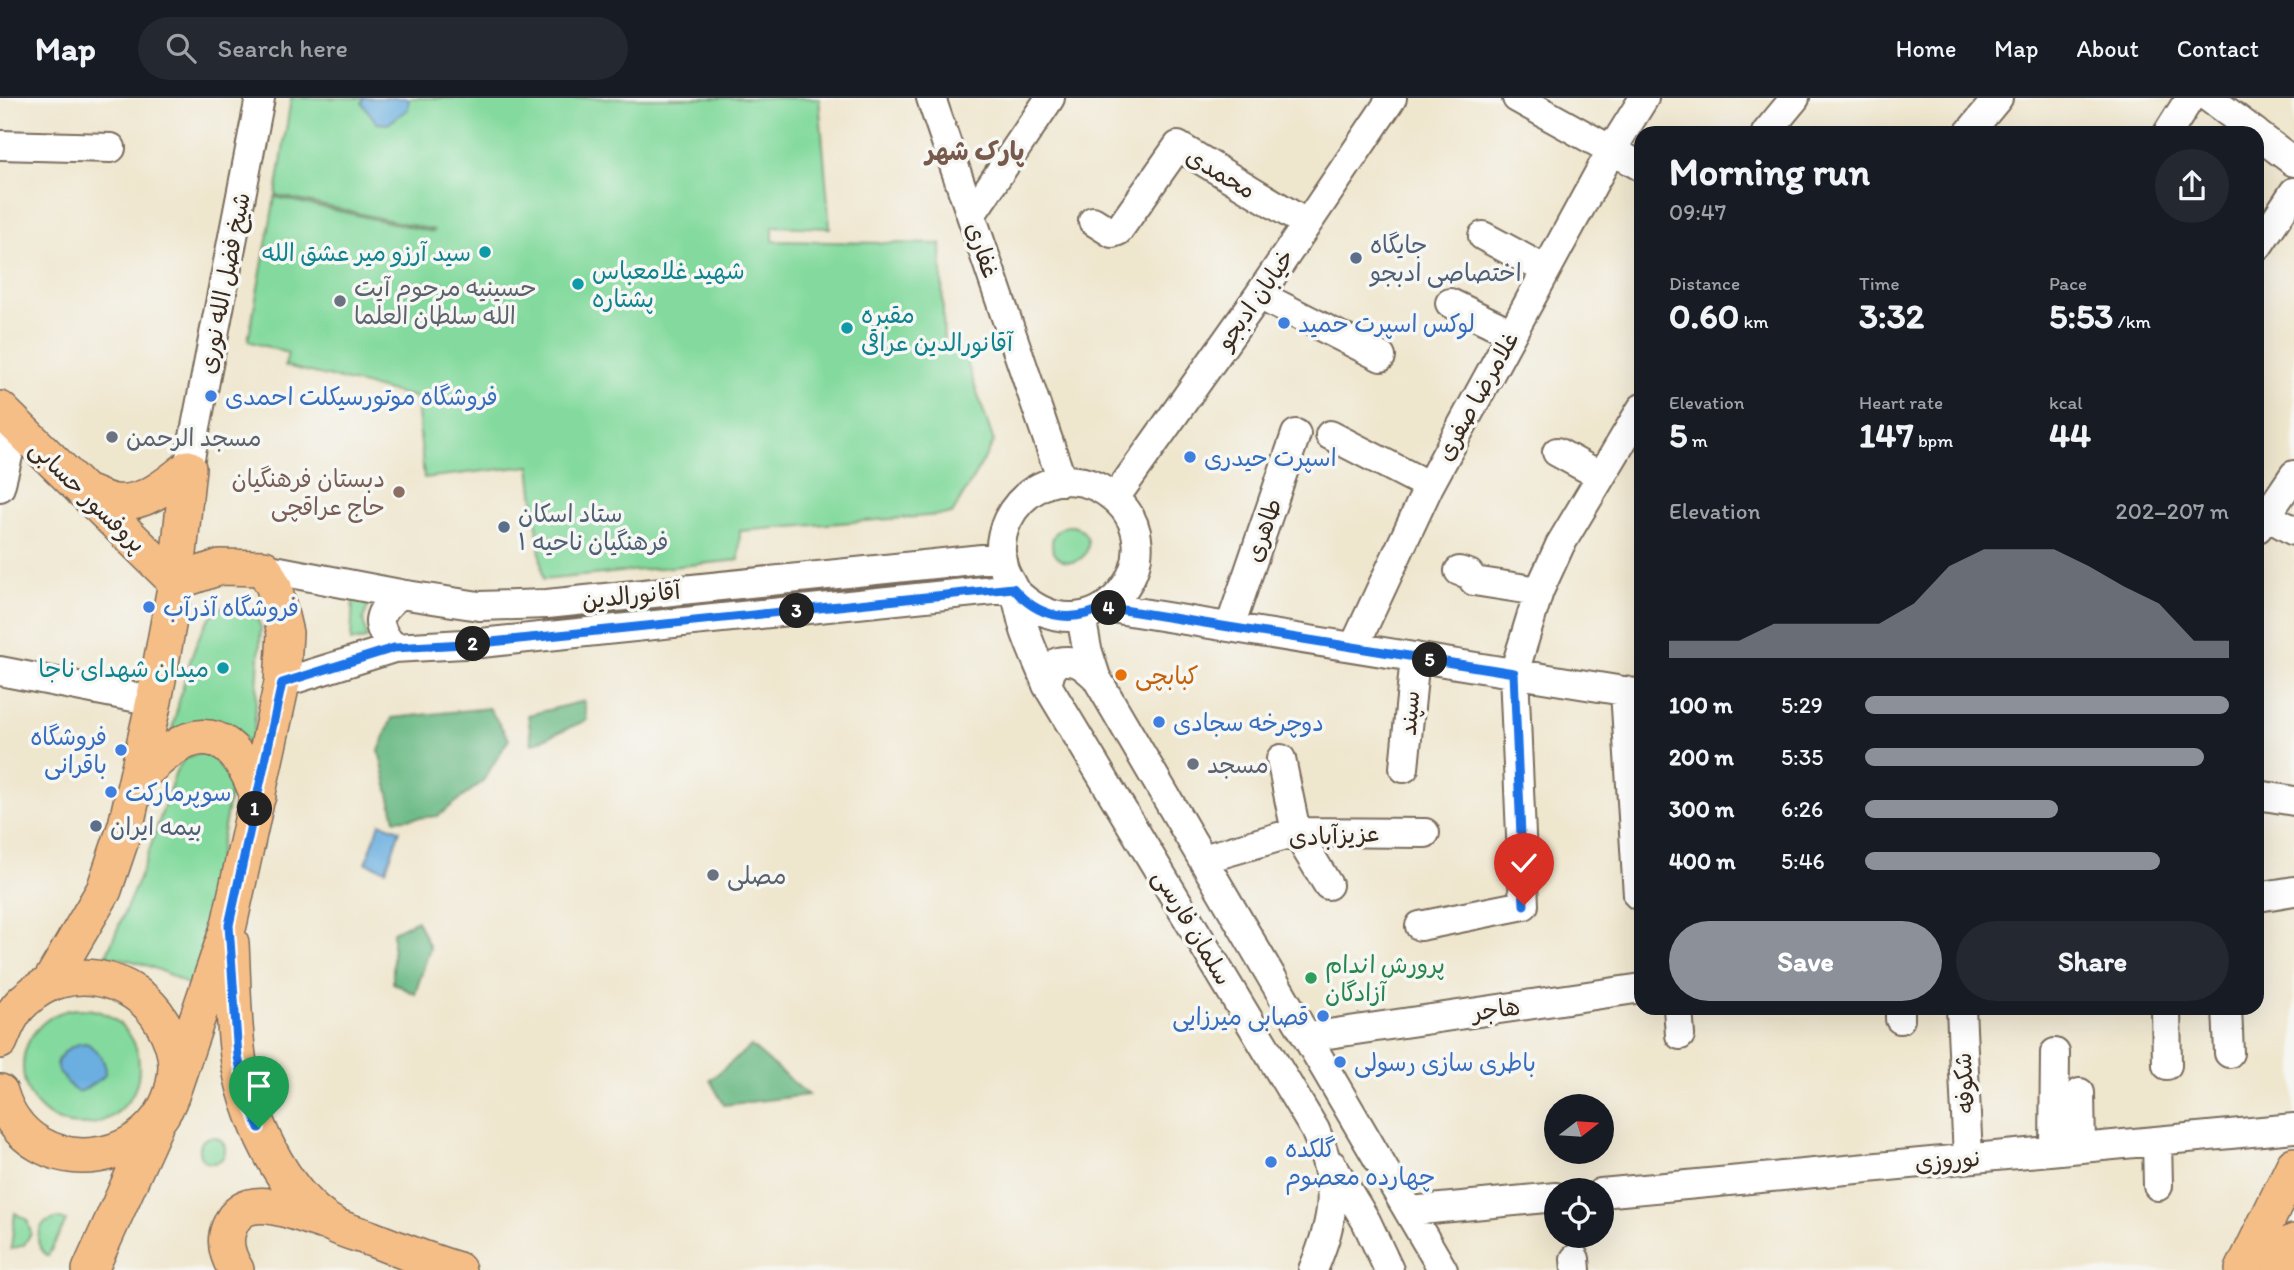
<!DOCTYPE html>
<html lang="en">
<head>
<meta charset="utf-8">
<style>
	:root { --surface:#171b24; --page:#242831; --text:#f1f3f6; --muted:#9ea1a6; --line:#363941; --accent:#8c9099 }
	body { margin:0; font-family:Itim,"Playpen Sans Arabic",sans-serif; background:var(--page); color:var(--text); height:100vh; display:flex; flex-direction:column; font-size:26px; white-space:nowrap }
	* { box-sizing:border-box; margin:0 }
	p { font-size:23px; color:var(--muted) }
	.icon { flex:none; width:38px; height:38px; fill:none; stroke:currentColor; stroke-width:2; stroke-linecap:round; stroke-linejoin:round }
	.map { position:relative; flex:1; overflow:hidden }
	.drawer { position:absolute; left:1634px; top:28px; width:630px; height:889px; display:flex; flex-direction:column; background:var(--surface); border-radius:21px; box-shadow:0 7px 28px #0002 }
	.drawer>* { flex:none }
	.needle { width:46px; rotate:73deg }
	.tools { position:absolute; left:1544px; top:996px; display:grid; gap:14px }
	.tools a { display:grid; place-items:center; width:70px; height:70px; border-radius:50%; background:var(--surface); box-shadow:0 7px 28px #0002; font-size:35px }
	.pin { position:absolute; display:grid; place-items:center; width:60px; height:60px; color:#fff; margin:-72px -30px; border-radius:50% 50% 50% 0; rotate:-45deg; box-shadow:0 0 7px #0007 }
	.pin .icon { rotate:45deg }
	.km { position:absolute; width:35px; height:35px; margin:-18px; border-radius:50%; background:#222; color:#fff; font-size:19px; line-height:35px; text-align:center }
	.round { display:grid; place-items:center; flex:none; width:74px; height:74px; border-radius:37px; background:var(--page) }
	.headline { display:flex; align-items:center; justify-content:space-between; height:119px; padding:0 35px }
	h1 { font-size:38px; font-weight:800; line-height:52px }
	.stats { display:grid; grid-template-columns:repeat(3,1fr); gap:10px; height:119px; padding:7px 35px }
	.stats div { display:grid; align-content:center }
	.stats b { font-size:35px; font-weight:800 }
	.stats small { font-size:19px; font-weight:400 }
	.stats p { font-size:19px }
	.chart { height:196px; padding:14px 35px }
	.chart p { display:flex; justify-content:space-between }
	.chart svg { width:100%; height:126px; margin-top:7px; fill:var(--accent); opacity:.7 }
	.button { display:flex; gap:14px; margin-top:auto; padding:14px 35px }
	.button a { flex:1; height:80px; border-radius:42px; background:var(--accent); color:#fff; font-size:28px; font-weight:800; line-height:80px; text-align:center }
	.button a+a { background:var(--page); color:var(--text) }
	ul { padding:0 35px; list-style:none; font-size:23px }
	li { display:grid; grid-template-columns:112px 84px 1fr; align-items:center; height:52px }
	li i { height:18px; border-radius:9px; background:var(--accent) }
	header { display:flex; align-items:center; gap:42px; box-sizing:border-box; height:98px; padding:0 35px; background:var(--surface); border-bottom:2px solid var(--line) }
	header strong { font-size:33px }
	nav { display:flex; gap:38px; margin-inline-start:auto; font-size:24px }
	.search { width:490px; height:63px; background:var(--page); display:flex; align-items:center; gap:18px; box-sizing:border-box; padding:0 24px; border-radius:38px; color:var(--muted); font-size:26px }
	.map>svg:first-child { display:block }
	.green { fill:#84da9e; stroke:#60825e; stroke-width:2 }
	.forest { fill:#6bba85; stroke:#537252; stroke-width:2 }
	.water { fill:#6aafe0; stroke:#526c7f; stroke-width:2 }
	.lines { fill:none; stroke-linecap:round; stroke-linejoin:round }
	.minor-casing { stroke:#7a6c5c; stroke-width:32 }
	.major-casing { stroke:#7a6c5c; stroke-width:38 }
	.minor { stroke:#fff; stroke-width:28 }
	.major { stroke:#f6be87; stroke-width:35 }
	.route-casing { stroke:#fff; stroke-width:14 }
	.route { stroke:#1a73e8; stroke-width:9 }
	.culture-dot { fill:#0f9aa8; stroke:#f6f6f2; stroke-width:2.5 }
	.service-dot { fill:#5c6f8a; stroke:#f6f6f2; stroke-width:2.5 }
	.worship-dot { fill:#6b7280; stroke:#f6f6f2; stroke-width:2.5 }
	.shop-dot { fill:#3f7fe0; stroke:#f6f6f2; stroke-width:2.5 }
	.education-dot { fill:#8d6e63; stroke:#f6f6f2; stroke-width:2.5 }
	.food-dot { fill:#e8710a; stroke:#f6f6f2; stroke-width:2.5 }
	.leisure-dot { fill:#2e9e5b; stroke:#f6f6f2; stroke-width:2.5 }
	.labels { text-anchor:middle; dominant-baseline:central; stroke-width:7; stroke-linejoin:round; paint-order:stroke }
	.street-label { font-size:24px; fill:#3b2a1e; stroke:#f6f6f2 }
	.service-label { font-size:24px; fill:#4e5e75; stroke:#f6f6f2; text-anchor:start }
	.culture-label { font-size:24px; fill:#0d838f; stroke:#f6f6f2; text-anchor:end }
	.worship-label { font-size:24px; fill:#5b616d; stroke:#f6f6f2; text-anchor:start }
	.shop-label { font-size:24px; fill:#366cbe; stroke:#f6f6f2; text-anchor:start }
	.education-label { font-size:24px; fill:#785e54; stroke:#f6f6f2; text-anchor:end }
	.food-label { font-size:24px; fill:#c56008; stroke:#f6f6f2; text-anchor:start }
	.leisure-label { font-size:24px; fill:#27864d; stroke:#f6f6f2; text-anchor:start }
	.neighbourhood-label { font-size:26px; font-weight:bold; fill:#775a4c; stroke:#f6f6f2 }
</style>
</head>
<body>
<header>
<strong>Map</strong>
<div class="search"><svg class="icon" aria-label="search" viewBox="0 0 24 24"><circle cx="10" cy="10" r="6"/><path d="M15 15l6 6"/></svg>Search here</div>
<nav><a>Home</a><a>Map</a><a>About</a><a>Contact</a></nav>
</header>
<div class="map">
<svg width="2294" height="1172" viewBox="0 0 2294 1172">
	<rect width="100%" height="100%" fill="#f6f6f2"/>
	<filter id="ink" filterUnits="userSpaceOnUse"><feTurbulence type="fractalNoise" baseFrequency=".0143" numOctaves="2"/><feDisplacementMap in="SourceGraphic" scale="14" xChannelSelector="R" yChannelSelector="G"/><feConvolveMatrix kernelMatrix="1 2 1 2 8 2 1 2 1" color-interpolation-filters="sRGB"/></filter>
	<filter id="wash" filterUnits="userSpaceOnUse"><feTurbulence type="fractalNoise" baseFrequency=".00686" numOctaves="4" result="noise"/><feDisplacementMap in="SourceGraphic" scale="28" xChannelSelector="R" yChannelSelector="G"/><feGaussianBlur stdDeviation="1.57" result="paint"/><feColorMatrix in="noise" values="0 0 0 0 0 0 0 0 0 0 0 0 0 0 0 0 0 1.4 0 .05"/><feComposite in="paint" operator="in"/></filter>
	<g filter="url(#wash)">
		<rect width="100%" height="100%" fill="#efe6ce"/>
		<path class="green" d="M291,0H819L830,130L773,128V143L941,146L944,251L962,250L994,344L952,416L740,433L739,462L543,482L530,368L424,380L417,303L415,299L285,268L288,255L248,243L275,99L433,134L434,132L276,97Z
			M1052 446a18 18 0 1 1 36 0a18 18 0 1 1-36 0Z
			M353,499L370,503L363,521L367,541L351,543Z
			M236,506C252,508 256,516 261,530L253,649L236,633L169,644C177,614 193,531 216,513C222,508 228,507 236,506Z
			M212,651L234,675L194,891C166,872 139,862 106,858L143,771L176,673L185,660Z
			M23 969a58 58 0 1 1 116 0a58 58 0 1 1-116 0Z
			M199 1052a13 13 0 1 1 26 0a13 13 0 1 1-26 0Z
			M15,1115L27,1122L31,1135L24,1147L11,1151Z
			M58,1120L66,1123L48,1158C36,1149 35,1138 44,1125Z"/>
		<path class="forest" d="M584,603L587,622L532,646L528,617Z
			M489,610L509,641L482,684L438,718L395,722L379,653L392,620Z
			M417,822L430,850L415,896L393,885V834Z
			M751,948L808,997L724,1007L710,982Z"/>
		<path class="water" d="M363,0H409L408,11L388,26L377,25L362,5Z
			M380,725L400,732L386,772L366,765Z
			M86,945C96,949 105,962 106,973C103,981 101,981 94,985C78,997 76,997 64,980C59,974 58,973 57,965C61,954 74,945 86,945Z"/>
	</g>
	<g filter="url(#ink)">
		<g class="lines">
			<g class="minor-casing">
				<path id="minor" d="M931,0L1062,383
					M1517,0L1642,69
					M2209,0L2256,35
					M1766,35L1795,0
					M1969,35L1998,0
					M2168,35L2190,0
					M2258,37L2294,64
					M0,47L111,50
					M971,117L1050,0
					M1093,123L1112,135L1118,133L1178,48L1307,126
					M1483,138L1546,172
					M2258,148L2294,94
					M1259,197L1381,259
					M1450,205L1512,235
					M1330,337L1429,388
					M1557,354L1601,378
					M188,370L260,0
					M0,389L16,327
					M1115,400L1259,197L1392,0
					M2258,413L2294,433
					M2258,430L2294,377
					M264,470L400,496L479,508L547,506L1001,459
					M1459,473L1469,476L1474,483L1539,493
					M1014,492C1094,574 1188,449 1106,394C1087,381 1060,378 1040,389C1011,404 995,436 1003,468C1005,477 1011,484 1014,492C1020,507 1021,524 1027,538C1033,555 1041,571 1047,587L1315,1032C1339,1088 1336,1117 1313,1172
					M1105,509L1642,596
					M1081,518L1087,551L1096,579L1443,1172
					M1230,529L1296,336
					M1354,549L1429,388L1611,53L1644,0
					M394,550C373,525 376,516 400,496
					M0,573L154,603
					M282,585L394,550L481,545L1013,490
					M1047,587L1051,573L1058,564C1076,560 1083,567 1096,579
					M1625,593L1638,797
					M1281,661L1296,734L1328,787
					M1404,670L1415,559
					M2258,697L2294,703
					M1203,761L1296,734L1425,735
					M2258,799L2294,793
					M1420,828L1524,807L1514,575L1539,493L1560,447L1642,310
					M1678,910L1680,937
					M1900,910V921
					M1961,910L1968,1060
					M2166,910L2167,967
					M2227,910L2229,955
					M1308,939L1642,890
					M2080,995L2081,1050
					M2157,1043L2158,1088
					M2054,1052L2055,955
					M1332,1067L1366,1123L1389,1172
					M1601,1095L2294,1030
					M1410,1113L1556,1099
					M1575,1161L1576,1172"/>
			</g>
			<g class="major-casing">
				<path id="major" d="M0,311L176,484
					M83,393C93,396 105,403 115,404C144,407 167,387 188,370
					M138,679C149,670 160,659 172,651C218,620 243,657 258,698
					M231,845C233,883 233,921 238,958C245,1013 282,1097 332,1126C344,1133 359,1136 372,1141C400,1152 429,1163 458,1172
					M49,886L104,792L126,727L154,603L176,484L188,370
					M0,943C6,928 12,913 25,902C66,863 134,876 162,924C170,937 176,954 176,969C172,1071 29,1093 0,994
					M171,998L229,827L282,585L285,535L274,489L264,470L220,469L176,484
					M90,1172L155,1028
					M236,1172C228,1159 223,1145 229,1130C244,1088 295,1116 325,1124
					M2243,1172L2294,1067
					M2280,1172L2294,1144"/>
			</g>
			<use href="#minor" class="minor"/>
			<use href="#major" class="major"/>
		</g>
	</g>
	<g class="lines" filter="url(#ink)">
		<g class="route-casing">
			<path id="route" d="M259,1030L246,995L238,959L229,827L282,585L394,550L481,545L1013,490C1038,520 1071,526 1105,509L1514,575L1524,807"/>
		</g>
		<use href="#route" class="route"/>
	</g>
	<g class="culture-dot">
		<circle cx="485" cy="154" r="7"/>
		<circle cx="578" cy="186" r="7"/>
		<circle cx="847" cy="230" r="7"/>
		<circle cx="223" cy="570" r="7"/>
	</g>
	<g class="service-dot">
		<circle cx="1356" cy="160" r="7"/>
		<circle cx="504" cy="429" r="7"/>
		<circle cx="96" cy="728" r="7"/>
	</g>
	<g class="worship-dot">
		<circle cx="340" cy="203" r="7"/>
		<circle cx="112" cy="339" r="7"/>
		<circle cx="1193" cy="666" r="7"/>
		<circle cx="713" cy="777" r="7"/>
	</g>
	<g class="shop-dot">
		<circle cx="1284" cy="225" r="7"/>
		<circle cx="211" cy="298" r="7"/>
		<circle cx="1190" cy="359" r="7"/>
		<circle cx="149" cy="509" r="7"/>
		<circle cx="1159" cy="624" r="7"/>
		<circle cx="121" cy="652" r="7"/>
		<circle cx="111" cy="694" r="7"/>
		<circle cx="1323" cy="918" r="7"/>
		<circle cx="1340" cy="964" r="7"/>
		<circle cx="1271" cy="1064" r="7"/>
	</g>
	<circle class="education-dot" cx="399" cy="394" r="7"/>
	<circle class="food-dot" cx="1121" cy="577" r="7"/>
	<circle class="leisure-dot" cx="1311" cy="880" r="7"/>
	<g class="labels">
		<g class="street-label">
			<text transform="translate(1221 75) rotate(31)">محمدی</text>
			<text transform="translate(983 152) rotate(71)">غفاری</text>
			<text transform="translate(224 185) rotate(-79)">شیخ فضل الله نوری</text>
			<text transform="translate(1255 201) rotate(-55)">خیابان ادبجو</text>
			<text transform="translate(1477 298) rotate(-61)">غلامرضا صفری</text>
			<text transform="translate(88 398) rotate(44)">پروفسور حسابی</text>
			<text transform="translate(1263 432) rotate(-71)">طاهری</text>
			<text transform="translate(631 497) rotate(-6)">آقانورالدین</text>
			<text transform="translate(1409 615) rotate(-85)">سپند</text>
			<text transform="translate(1334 737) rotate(-3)">عزیزآبادی</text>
			<text transform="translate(1193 829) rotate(59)">سلمان فارسی</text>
			<text transform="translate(1496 911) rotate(-8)">هاجر</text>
			<text transform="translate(1964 985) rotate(-93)">شکوفه</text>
			<text transform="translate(1948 1062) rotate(-5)">نوروزی</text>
		</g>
		<g class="service-label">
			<text x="1370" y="146">جایگاه<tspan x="1370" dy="28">اختصاصی ادبجو</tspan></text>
			<text x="518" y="415">ستاد اسکان<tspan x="518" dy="28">فرهنگیان ناحیه ۱</tspan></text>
			<text x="110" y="728">بیمه ایران</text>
		</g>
		<g class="culture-label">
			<text x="471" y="154">سید آرزو میر عشق الله</text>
			<text x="592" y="172" text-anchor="start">شهید غلامعباس<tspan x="592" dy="28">پشتاره</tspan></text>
			<text x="861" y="216" text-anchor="start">مقبره<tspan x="861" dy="28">آقانورالدین عراقی</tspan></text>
			<text x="209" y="570">میدان شهدای ناجا</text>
		</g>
		<g class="worship-label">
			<text x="354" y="189">حسینیه مرحوم آیت<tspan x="354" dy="28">الله سلطان العلما</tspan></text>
			<text x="126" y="339">مسجد الرحمن</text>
			<text x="1207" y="666">مسجد</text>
			<text x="727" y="777">مصلی</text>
		</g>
		<g class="shop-label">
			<text x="1298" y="225">لوکس اسپرت حمید</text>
			<text x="225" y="298">فروشگاه موتورسیکلت احمدی</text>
			<text x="1204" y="359">اسپرت حیدری</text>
			<text x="163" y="509">فروشگاه آذرآب</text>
			<text x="1173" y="624">دوچرخه سجادی</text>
			<text x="107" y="638" text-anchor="end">فروشگاه<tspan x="107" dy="28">باقرانی</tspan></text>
			<text x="125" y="694">سوپرمارکت</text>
			<text x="1309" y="918" text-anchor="end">قصابی میرزایی</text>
			<text x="1354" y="964">باطری سازی رسولی</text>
			<text x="1285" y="1050">گلکده<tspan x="1285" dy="28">چهارده معصوم</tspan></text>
		</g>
		<g class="education-label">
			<text x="385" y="380">دبستان فرهنگیان<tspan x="385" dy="28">حاج عراقچی</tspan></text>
		</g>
		<g class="food-label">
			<text x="1135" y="577">کبابچی</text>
		</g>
		<g class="leisure-label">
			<text x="1325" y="866">پرورش اندام<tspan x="1325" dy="28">آزادگان</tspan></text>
		</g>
		<g class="neighbourhood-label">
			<text x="975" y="53">پارک شهر</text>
		</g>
	</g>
</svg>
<div class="tools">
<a><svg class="needle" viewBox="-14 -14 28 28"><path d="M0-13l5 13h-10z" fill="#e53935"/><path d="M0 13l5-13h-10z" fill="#9ea1a6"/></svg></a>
<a><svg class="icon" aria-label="locate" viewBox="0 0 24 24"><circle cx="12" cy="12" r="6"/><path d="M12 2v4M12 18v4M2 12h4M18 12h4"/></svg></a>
</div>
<div class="pin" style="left:259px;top:1030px;background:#1e9e55"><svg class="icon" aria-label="arrive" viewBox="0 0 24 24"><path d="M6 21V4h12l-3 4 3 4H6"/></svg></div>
<div class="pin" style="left:1524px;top:807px;background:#d93025"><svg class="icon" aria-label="check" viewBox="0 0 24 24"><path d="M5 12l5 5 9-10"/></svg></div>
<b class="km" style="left:255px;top:711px">1</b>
<b class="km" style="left:473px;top:546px">2</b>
<b class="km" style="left:797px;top:513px">3</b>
<b class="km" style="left:1109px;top:510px">4</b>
<b class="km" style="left:1430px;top:562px">5</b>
<section class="drawer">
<div class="headline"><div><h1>Morning run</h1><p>09:47</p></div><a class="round"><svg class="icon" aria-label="share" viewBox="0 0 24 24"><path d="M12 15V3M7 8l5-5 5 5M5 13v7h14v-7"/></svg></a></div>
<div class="stats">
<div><p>Distance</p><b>0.60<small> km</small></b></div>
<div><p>Time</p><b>3:32</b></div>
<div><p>Pace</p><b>5:53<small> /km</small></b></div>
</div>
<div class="stats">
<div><p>Elevation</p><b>5<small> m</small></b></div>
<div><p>Heart rate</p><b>147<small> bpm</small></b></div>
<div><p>kcal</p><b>44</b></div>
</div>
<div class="chart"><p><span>Elevation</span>202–207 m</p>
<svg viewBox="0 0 160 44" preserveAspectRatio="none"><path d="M0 44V38L10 38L20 38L30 32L40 32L50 32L60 32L70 25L80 12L90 6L100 6L110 6L120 12L130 19L140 25L150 38L160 38V44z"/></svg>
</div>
<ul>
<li><b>100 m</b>5:29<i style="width:100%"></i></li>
<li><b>200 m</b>5:35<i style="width:93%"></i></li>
<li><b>300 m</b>6:26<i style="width:53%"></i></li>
<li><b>400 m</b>5:46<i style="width:81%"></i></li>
</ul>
<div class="button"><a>Save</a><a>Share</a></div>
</section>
</div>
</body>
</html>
